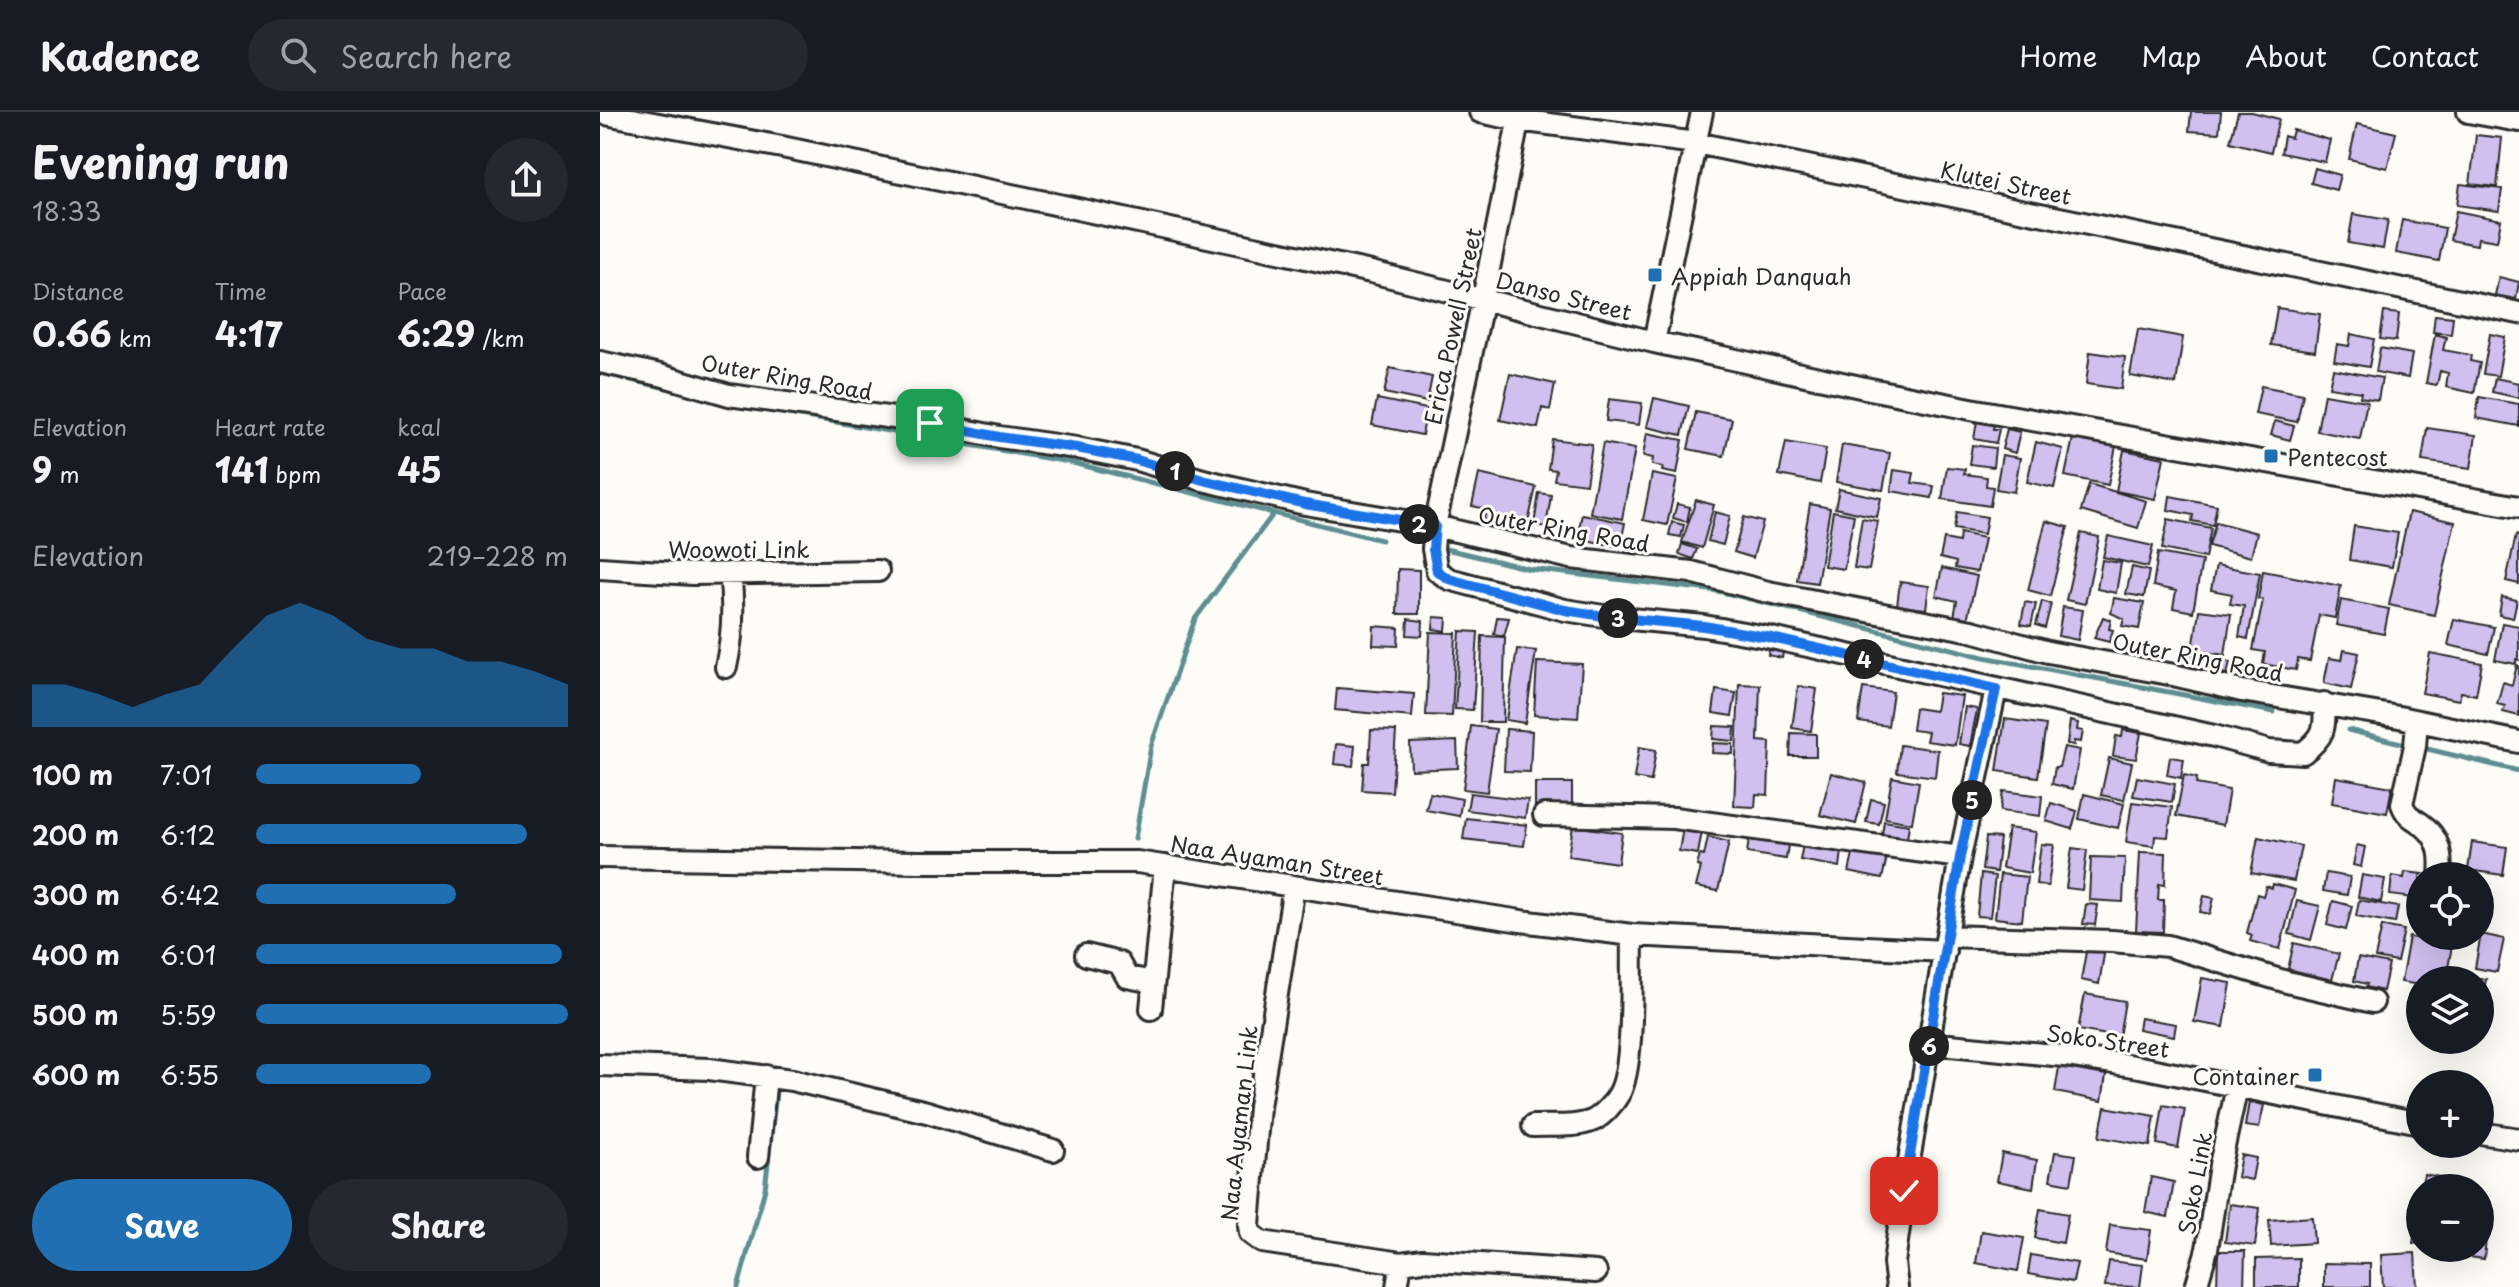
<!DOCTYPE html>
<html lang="en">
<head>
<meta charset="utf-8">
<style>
	:root { --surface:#171b24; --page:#242831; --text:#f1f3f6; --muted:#9ea1a6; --line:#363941; --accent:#1f6fb2 }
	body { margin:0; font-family:"Playpen Sans",sans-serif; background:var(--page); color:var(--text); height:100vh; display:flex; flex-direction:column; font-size:30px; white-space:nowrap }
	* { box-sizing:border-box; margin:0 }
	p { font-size:26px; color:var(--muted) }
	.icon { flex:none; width:44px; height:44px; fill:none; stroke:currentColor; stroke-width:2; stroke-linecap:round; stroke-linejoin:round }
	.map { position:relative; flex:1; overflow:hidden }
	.drawer { display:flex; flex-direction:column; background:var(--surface); width:600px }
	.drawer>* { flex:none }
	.controls { position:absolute; left:1806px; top:750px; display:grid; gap:16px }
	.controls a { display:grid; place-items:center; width:88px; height:88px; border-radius:50%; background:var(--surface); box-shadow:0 8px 32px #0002; font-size:40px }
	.pin { position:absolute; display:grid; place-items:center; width:68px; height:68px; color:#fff; margin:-34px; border-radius:16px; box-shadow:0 4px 12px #0006 }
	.km { position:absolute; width:40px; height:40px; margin:-20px; border-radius:50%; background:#222; color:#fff; font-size:22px; line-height:40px; text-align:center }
	.round { display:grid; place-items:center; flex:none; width:84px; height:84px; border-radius:42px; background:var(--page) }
	.overview { display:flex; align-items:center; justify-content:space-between; height:136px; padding:0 32px }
	h1 { font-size:44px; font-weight:700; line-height:60px }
	.figures { display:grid; grid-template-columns:repeat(3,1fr); gap:12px; height:136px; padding:8px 32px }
	.figures div { display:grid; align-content:center }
	.figures b { font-size:34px; font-weight:700 }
	.figures small { font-size:22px; font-weight:400 }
	.figures p { font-size:22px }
	.chart { height:224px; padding:16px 32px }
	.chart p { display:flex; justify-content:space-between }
	.chart svg { width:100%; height:144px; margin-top:8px; fill:var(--accent); opacity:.7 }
	.action { display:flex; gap:16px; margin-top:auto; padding:16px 32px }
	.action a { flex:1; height:92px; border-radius:48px; background:var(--accent); color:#fff; font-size:32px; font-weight:700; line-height:92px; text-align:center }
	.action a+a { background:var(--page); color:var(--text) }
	ul { padding:0 32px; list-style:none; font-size:26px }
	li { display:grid; grid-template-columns:128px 96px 1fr; align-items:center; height:60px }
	li i { height:20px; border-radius:10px; background:var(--accent) }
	header { display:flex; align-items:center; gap:48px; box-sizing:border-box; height:112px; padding:0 40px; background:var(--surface); border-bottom:2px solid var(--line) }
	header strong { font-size:38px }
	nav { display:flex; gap:44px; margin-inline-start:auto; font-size:28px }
	.search { width:560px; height:72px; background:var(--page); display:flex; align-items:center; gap:20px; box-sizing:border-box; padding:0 28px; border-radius:44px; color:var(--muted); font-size:30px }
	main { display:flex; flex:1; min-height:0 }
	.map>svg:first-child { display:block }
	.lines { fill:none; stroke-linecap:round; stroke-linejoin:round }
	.stream { stroke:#5d8e92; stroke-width:5 }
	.building { fill:#d1bff0; stroke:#2b2b2b; stroke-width:2 }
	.minor-casing { stroke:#2b2b2b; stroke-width:26 }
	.minor { stroke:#fdfcf7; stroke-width:20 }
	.route-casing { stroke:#fff; stroke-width:16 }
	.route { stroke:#1a73e8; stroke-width:10 }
	.poi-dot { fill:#1f6fb2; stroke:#fdfcf7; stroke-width:3 }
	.labels { text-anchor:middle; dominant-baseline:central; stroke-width:6; stroke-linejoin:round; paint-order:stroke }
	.street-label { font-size:22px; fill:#2b2b2b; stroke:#fdfcf7 }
	.poi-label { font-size:22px; fill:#2b2b2b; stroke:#fdfcf7; text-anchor:start }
</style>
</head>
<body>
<header>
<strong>Kadence</strong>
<div class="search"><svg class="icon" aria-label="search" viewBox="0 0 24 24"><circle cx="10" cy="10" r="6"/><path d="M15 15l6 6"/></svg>Search here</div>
<nav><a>Home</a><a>Map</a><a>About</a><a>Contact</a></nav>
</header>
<main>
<section class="drawer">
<div class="overview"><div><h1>Evening run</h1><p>18:33</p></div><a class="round"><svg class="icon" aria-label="share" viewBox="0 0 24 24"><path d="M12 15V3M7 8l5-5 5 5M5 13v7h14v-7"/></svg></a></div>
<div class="figures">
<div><p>Distance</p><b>0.66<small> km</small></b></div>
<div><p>Time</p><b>4:17</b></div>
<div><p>Pace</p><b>6:29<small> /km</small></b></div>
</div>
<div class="figures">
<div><p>Elevation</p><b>9<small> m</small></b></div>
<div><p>Heart rate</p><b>141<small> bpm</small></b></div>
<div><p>kcal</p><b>45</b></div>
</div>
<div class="chart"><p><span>Elevation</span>219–228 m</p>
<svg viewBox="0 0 160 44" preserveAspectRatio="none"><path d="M0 44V31L10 31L20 34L30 38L40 34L50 31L60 20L70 10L80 6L90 10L100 17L110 20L120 20L130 24L140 24L150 27L160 31V44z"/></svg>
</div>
<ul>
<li><b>100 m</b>7:01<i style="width:53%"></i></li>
<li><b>200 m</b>6:12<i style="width:87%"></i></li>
<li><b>300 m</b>6:42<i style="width:64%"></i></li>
<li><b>400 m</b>6:01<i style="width:98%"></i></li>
<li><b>500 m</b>5:59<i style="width:100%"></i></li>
<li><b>600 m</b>6:55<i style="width:56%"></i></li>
</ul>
<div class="action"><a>Save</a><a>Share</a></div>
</section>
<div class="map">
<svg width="1919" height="1175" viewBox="0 0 1919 1175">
	<rect width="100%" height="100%" fill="#fdfcf7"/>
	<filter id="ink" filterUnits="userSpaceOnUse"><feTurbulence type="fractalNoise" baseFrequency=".0125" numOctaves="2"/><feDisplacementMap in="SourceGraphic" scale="16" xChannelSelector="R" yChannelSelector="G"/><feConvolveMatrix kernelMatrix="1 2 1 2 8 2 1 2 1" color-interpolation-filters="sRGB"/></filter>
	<g filter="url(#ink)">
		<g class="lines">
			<path class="stream" d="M0,261L89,281
				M153,296L469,350L781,428
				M846,437L930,457L1118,479L1384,545L1674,600
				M1748,618L1809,633
				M1819,635L1919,659
				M535,727L551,634L595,507L674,401
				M138,1175L165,1077L177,972"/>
		</g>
		<path class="building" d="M1591,0H1621L1619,21L1589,19Z
			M1638,0H1652L1679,7L1671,40L1630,30Z
			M1757,12L1796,21L1787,56L1749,47Z
			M1693,18L1730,28L1725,50L1681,41L1684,24L1691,26Z
			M1876,23L1902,26L1897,75L1870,72Z
			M1715,56L1740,63L1736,78L1711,71Z
			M1860,72L1902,77L1899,99L1857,93Z
			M1856,99L1901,108L1897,129L1878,126L1877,133L1850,128Z
			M1753,102L1788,108L1783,137L1748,131Z
			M1802,108L1845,116L1839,149L1796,141Z
			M1899,165L1919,170L1916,187L1895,183Z
			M1677,196L1720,202L1715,239L1671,233Z
			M1784,200L1799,202L1796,229L1780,227Z
			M1835,203L1853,205L1851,222L1833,220Z
			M1538,217L1583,225L1576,272L1530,264Z
			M1751,222L1774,227L1769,255L1734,249L1737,232L1749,234Z
			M1835,222L1846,225L1843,238L1871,243L1870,249L1880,251L1874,281L1846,275L1848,261L1840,259L1837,273L1826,271Z
			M1890,222L1905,225L1898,264L1883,262Z
			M1780,236L1812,242L1808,266L1776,260Z
			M1490,240L1525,245L1521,277L1486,272Z
			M790,256L832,265L827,290L784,281Z
			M1733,257L1782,266L1778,288L1760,285L1761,280L1729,275Z
			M910,262L955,272L950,298L942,296L938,316L900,308Z
			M1895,266L1919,271V286L1892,280Z
			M1661,274L1703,282L1697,310L1655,302Z
			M1724,282L1767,289L1760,327L1717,319Z
			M1879,285L1919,292V314L1876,306Z
			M1054,286L1089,294L1082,323L1047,315Z
			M777,287L827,297L822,323L772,313Z
			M1009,287L1042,291L1039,313L1006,309Z
			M1096,300L1132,307L1124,344L1088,337Z
			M1378,303L1394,310L1393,317H1399L1396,331L1374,327Z
			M1675,309L1694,314L1690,328L1671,323Z
			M1827,316L1876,323L1871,356L1822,349Z
			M1407,317L1420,320L1415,341L1402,337Z
			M1047,321L1083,328L1077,362L1062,359L1063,355L1052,353L1053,346L1043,344Z
			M1473,326L1516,334L1508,373L1465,364Z
			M952,327L992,332L986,372L954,368L956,358L948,357Z
			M1186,330L1226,337L1220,371L1179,363Z
			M1436,330L1463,337L1454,376L1427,370Z
			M1003,331L1035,337L1022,407L990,401Z
			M1242,333L1290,341L1283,378L1236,370Z
			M1372,333L1395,336L1393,355L1369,352Z
			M1524,338L1564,346L1555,387L1516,379Z
			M1402,343L1420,346L1414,380L1396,377Z
			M1347,355L1365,357L1364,362L1387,365L1386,374L1393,375L1390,394L1342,387Z
			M1294,358L1314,361L1312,371L1334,374L1332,386L1291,379Z
			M879,362L936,375L926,420L883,411L886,397L872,394Z
			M1052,362L1077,367L1067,413L1043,408Z
			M1489,372L1546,389L1538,416L1481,399Z
			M1239,377L1281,386L1277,405L1235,396Z
			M939,381L951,383L946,415L934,413Z
			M1570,384L1617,393L1613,413L1592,409L1593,403L1568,398Z
			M1096,388L1114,393L1102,436L1082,430Z
			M1077,392L1090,395L1087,410L1073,406Z
			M1210,392L1230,396L1217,471L1197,468Z
			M1233,399L1254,403L1244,457L1224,454Z
			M1115,400L1130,404L1123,433L1108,429Z
			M1357,400L1387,405L1384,422L1354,417Z
			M1809,400L1855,410L1834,503L1789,493Z
			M982,402L1025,411L1020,435L977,426Z
			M1144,405L1163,410L1153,446L1134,440Z
			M1262,406L1278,409L1269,458L1254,456Z
			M1568,407L1611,416L1605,446L1562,437Z
			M1446,409L1468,415L1450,484L1428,478Z
			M1072,410L1084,413L1081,425L1069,423Z
			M1616,410L1657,421L1651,445L1609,434Z
			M1754,414L1798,421L1792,455L1749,448Z
			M1360,421L1384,426L1377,460L1355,456L1356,450L1340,446L1344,427L1359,430Z
			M1481,421L1499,425L1485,492L1466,488Z
			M1916,423L1919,424V472L1906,469Z
			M1508,424L1553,434L1548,455L1503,445Z
			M1082,432L1097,437L1093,447L1079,442Z
			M1558,441L1602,449L1593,500L1573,496L1576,479L1553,474Z
			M1502,448L1521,451L1516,481L1497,477Z
			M1616,453L1660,461L1648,527L1639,525L1644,494L1630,492L1632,482L1611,478Z
			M1532,455L1549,459L1544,485L1526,482Z
			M1342,456L1377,464L1367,508L1354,505L1357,489L1336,484Z
			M798,457L819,458V502H797Z
			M1663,459L1741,474L1735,506L1719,503L1710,549L1698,547L1696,558L1663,552L1665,540L1653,538L1663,488L1658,487Z
			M1300,470L1329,474L1326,497L1297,494Z
			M1902,485L1917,488L1913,506L1899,503Z
			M1514,486L1544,491L1539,517L1522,514L1524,507L1511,501Z
			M1741,488L1789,497L1784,522L1736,513Z
			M1442,489L1451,492L1445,516L1436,513Z
			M1425,490L1436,492L1431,514L1421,512Z
			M1463,495L1483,498L1478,528L1458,524Z
			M1599,498L1631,502L1625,543L1593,538Z
			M834,505L847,506L846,519L833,517Z
			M897,505L909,506L904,524L894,522Z
			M1503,505L1511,508L1509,517L1513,518L1509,530L1494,526Z
			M808,507L823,509L822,524L807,523Z
			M1854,507L1894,515L1888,542L1848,533Z
			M1902,511L1919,514V548L1916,547V552L1895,548Z
			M774,514L799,516L798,534L773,533Z
			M860,519L878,520L873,598L855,597Z
			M830,520L856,521L852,604L826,603Z
			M882,524L905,525L903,610H880Z
			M1170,533L1184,536L1182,546L1168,543Z
			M917,537L936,539L925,611L906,608Z
			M1744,538L1759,541L1751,577L1724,571L1729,546L1742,548Z
			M1830,541L1882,551L1876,583L1861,580L1859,588L1822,581Z
			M1587,542L1630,550L1627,562L1585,554Z
			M937,550L982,552L978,606L934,603Z
			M1917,553L1919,554V604L1903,600L1905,594L1897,592L1903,570L1912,573Z
			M1139,572L1160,573L1158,629L1170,630L1168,683L1156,682L1155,695L1134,694Z
			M1198,574L1217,577L1211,619L1192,616Z
			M737,576L814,582L812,605L735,598Z
			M1263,576L1293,580L1288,614L1258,610Z
			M1116,578L1136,581L1132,604L1113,601Z
			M1338,581L1362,584L1355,633L1326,629L1328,620L1312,618L1315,596L1335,599Z
			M1365,595L1377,597L1370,634L1359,632Z
			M1405,607L1446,613L1438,665L1397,659Z
			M1470,609L1478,611L1477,618L1483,619L1481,630L1474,629V633L1467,632Z
			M871,614L896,617L887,680L863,677Z
			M1114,614L1135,615L1134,629L1113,627Z
			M906,617L932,619L930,660L904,659Z
			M771,618L796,619L792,680L762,678L764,651H769Z
			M1523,618L1541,621L1536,647L1513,644L1516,624L1522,625Z
			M1191,621L1216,622V644H1190Z
			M857,629L858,656L811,658L810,631Z
			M1113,631L1133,632V642L1112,641Z
			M736,632L755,634L753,654L734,652Z
			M1300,633L1338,638L1335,665L1297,660Z
			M1039,635L1056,638L1051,669L1034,666Z
			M1464,635L1480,638L1473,677L1452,672L1455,655H1459Z
			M1570,645L1584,647L1581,666L1567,663Z
			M1509,646L1532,651L1524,688L1501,683Z
			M1231,661L1266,670L1256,712L1220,703Z
			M1584,663L1597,666L1596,672L1629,678L1623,713L1576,704Z
			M1292,665L1319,670L1312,711L1285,706Z
			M1537,665L1575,672L1572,690L1533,684Z
			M1736,665L1792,675L1787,701L1732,691Z
			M935,671H972V694H935Z
			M1403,679L1442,684L1440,704L1400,699Z
			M830,681L862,687L859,704L826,698Z
			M870,681L928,688L925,706L867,698Z
			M1484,682L1524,692L1518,716L1479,707Z
			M1271,687L1284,690L1279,712L1266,710Z
			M1532,690L1572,695L1568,725L1555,724L1554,734L1526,730Z
			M1451,691L1477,699L1472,717L1446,709Z
			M866,706L927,713L924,734L863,727Z
			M1284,709L1309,713L1307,727L1282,723Z
			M973,714L1022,721L1018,751L968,744Z
			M1083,716L1102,719L1098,742L1079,739Z
			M1408,716L1436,720L1430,761L1402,756Z
			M1108,725L1129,730L1118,779L1096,775L1101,755L1097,754L1100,743L1104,744Z
			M1386,725L1400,726L1396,760L1382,758Z
			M1658,725L1701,734L1694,769L1651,761Z
			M1149,727L1188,733L1186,747L1147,741Z
			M1872,730L1907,735L1903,763L1868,758Z
			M1441,732L1454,733L1448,774L1436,772Z
			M1203,733L1242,739L1240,755L1200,748Z
			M1757,733L1765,735L1761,755L1753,753Z
			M1472,736L1487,738L1482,778L1466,776Z
			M1254,738L1287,745L1282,767L1249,760Z
			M1540,740L1566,741L1565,773L1559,772L1558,788H1564L1563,820L1536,819Z
			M1491,745L1525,746L1523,790L1489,788Z
			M1805,760L1823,762L1820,764V787L1790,783L1792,764L1804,766Z
			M1726,761L1750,765L1747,783L1723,779Z
			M1381,762L1395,764L1390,805L1377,804Z
			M1400,762L1427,765L1422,809L1395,806Z
			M1762,763L1785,767L1781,790L1758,785Z
			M1673,772L1695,778L1680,837L1650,829L1652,823L1647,821L1657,782L1663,784L1666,774L1672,776Z
			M1604,784L1614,786L1610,802L1600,800Z
			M1759,788L1798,795L1795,811L1756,804Z
			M1697,789L1720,794L1711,828L1689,822Z
			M1733,789L1752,794L1746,818L1727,813Z
			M1486,792L1498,793L1495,813L1483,812Z
			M1782,814L1804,818L1797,850L1775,846Z
			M1881,822L1904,827L1897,860L1875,856Z
			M1809,825L1852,833L1846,868H1820V873L1801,870Z
			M1694,831L1739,842L1732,868L1688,857Z
			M1487,834L1505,837L1499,872L1481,868Z
			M1758,846L1789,852L1783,879L1766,875L1767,872L1754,869Z
			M1871,865L1886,867L1882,891L1880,868H1871Z
			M1602,866L1631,871L1624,915L1594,910Z
			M1485,882L1525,889L1519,925L1478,918Z
			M1540,906L1576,912L1574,924L1538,917Z
			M1459,955L1506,963L1502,989L1455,980Z
			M1649,990L1664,993L1659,1016L1645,1014Z
			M1563,993L1585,997L1578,1036L1557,1032Z
			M1505,995L1555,1004L1550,1034L1499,1025Z
			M1455,1040L1476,1043L1471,1072L1450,1068Z
			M1402,1041L1437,1048L1433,1076L1397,1069Z
			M1641,1043L1656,1046L1652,1068L1637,1065Z
			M1824,1062L1870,1071L1869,1076H1821Z
			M1551,1065L1574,1070L1568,1105L1545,1100Z
			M1630,1092L1660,1096L1655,1134L1625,1130Z
			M1440,1097L1468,1102L1463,1131L1435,1126Z
			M1712,1105L1714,1131L1671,1134L1669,1108Z
			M1818,1105L1820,1106V1132L1813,1131Z
			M1510,1113L1551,1118L1547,1147L1506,1141Z
			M1880,1114L1887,1115L1884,1147L1861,1144L1862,1136H1880Z
			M1381,1119L1424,1126L1418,1159L1376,1151Z
			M1618,1139H1645L1644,1175H1617Z
			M1815,1141L1817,1175H1783L1781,1143Z
			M1431,1143L1477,1151L1473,1170L1428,1162Z
			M1699,1146V1175H1656V1147Z
			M1509,1149L1543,1153L1540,1175L1505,1174Z
			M1724,1151L1770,1152V1175H1724Z"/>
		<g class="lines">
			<g class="minor-casing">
				<path id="minor" d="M880,0L918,8L1096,31L1919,201
					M920,0L883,187L835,414L833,437L837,459L849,467L965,498L1010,505L1104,514L1167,525L1614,624L1669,639L1703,641C1724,625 1726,617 1724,591
					M1868,0L1919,9
					M0,1L182,35L445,90L771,160L1054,230L1265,276L1376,298L1919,395
					M1054,230L1102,0
					M0,250L60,263L129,283L330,311L399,325L477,336L537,348L603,368L705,392L835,414L971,446L1091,460L1168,480L1372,519L1448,540L1569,562L1642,579L1799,605L1919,630
					M0,456L92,462L278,459
					M126,555C133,524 134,493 130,461
					M1817,609L1815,634L1802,692C1806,703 1811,705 1820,711C1840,725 1842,742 1840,764
					M944,703L1074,706L1360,745
					M0,745L320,750H537L921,809L1032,823L1345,839
					M694,775L659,995L649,1113L650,1121L662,1130L801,1151L797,1175
					M1348,824L1512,829L1568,834L1687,870L1773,890
					M486,843L519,851L527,865L553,870
					M551,897L565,754
					M1329,931L1474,945L1540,955L1820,1011
					M0,953L109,957L192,968L327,1000L453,1038
					M933,1014C951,1013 977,1016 994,1008C1003,1003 1014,991 1019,982C1035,955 1031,857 1032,823
					M1880,1021L1919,1027
					M158,1045L166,964
					M801,1151L823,1148L996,1160
					M1297,1175L1294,1151L1304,1079L1360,745L1396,577
					M1596,1175L1607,1137L1620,1053L1637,975"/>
			</g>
			<use href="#minor" class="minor"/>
		</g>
	</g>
	<g class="lines" filter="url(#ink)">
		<g class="route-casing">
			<path id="route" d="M330,311L399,325L477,336L537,348L603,368L705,392L835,414L833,437L837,459L849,467L965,498L1010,505L1104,514L1167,525L1396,577L1360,745L1304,1079"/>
		</g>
		<use href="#route" class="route"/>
	</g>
	<g class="poi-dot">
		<rect x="1047" y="155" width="16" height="16" rx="4"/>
		<rect x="1663" y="336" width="16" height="16" rx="4"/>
		<rect x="1707" y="955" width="16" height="16" rx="4"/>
	</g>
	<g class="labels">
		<g class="street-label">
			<text transform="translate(1406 70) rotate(12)">Klutei Street</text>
			<text transform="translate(964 183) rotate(14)">Danso Street</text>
			<text transform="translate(852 214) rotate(-78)">Erica Powell Street</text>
			<text transform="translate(187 264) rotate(10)">Outer Ring Road</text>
			<text transform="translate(964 416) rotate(10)">Outer Ring Road</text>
			<text x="139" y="436">Woowoti Link</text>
			<text transform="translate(1598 544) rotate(11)">Outer Ring Road</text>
			<text transform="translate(677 747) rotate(9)">Naa Ayaman Street</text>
			<text transform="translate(1508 928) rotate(8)">Soko Street</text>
			<text transform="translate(638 1011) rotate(-84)">Naa Ayaman Link</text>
			<text transform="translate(1594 1071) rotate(-80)">Soko Link</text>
		</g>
		<g class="poi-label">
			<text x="1071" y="163">Appiah Danquah</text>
			<text x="1687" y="344">Pentecost</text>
			<text x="1699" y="963" text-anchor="end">Container</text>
		</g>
	</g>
</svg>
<div class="controls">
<a><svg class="icon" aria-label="locate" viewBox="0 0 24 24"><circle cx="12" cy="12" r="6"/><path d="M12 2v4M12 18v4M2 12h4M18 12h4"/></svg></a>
<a><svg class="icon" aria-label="layers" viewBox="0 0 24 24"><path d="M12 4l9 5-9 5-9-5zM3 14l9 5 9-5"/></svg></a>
<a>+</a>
<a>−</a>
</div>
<div class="pin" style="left:330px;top:311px;background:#1e9e55"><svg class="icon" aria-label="arrive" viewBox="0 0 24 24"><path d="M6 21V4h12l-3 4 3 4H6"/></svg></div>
<div class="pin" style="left:1304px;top:1079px;background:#d93025"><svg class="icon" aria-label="check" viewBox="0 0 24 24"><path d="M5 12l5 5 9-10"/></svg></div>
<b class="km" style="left:575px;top:359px">1</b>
<b class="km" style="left:819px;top:412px">2</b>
<b class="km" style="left:1018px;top:506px">3</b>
<b class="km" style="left:1264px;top:547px">4</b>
<b class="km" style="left:1372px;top:688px">5</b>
<b class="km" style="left:1329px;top:934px">6</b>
</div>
</main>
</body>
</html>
